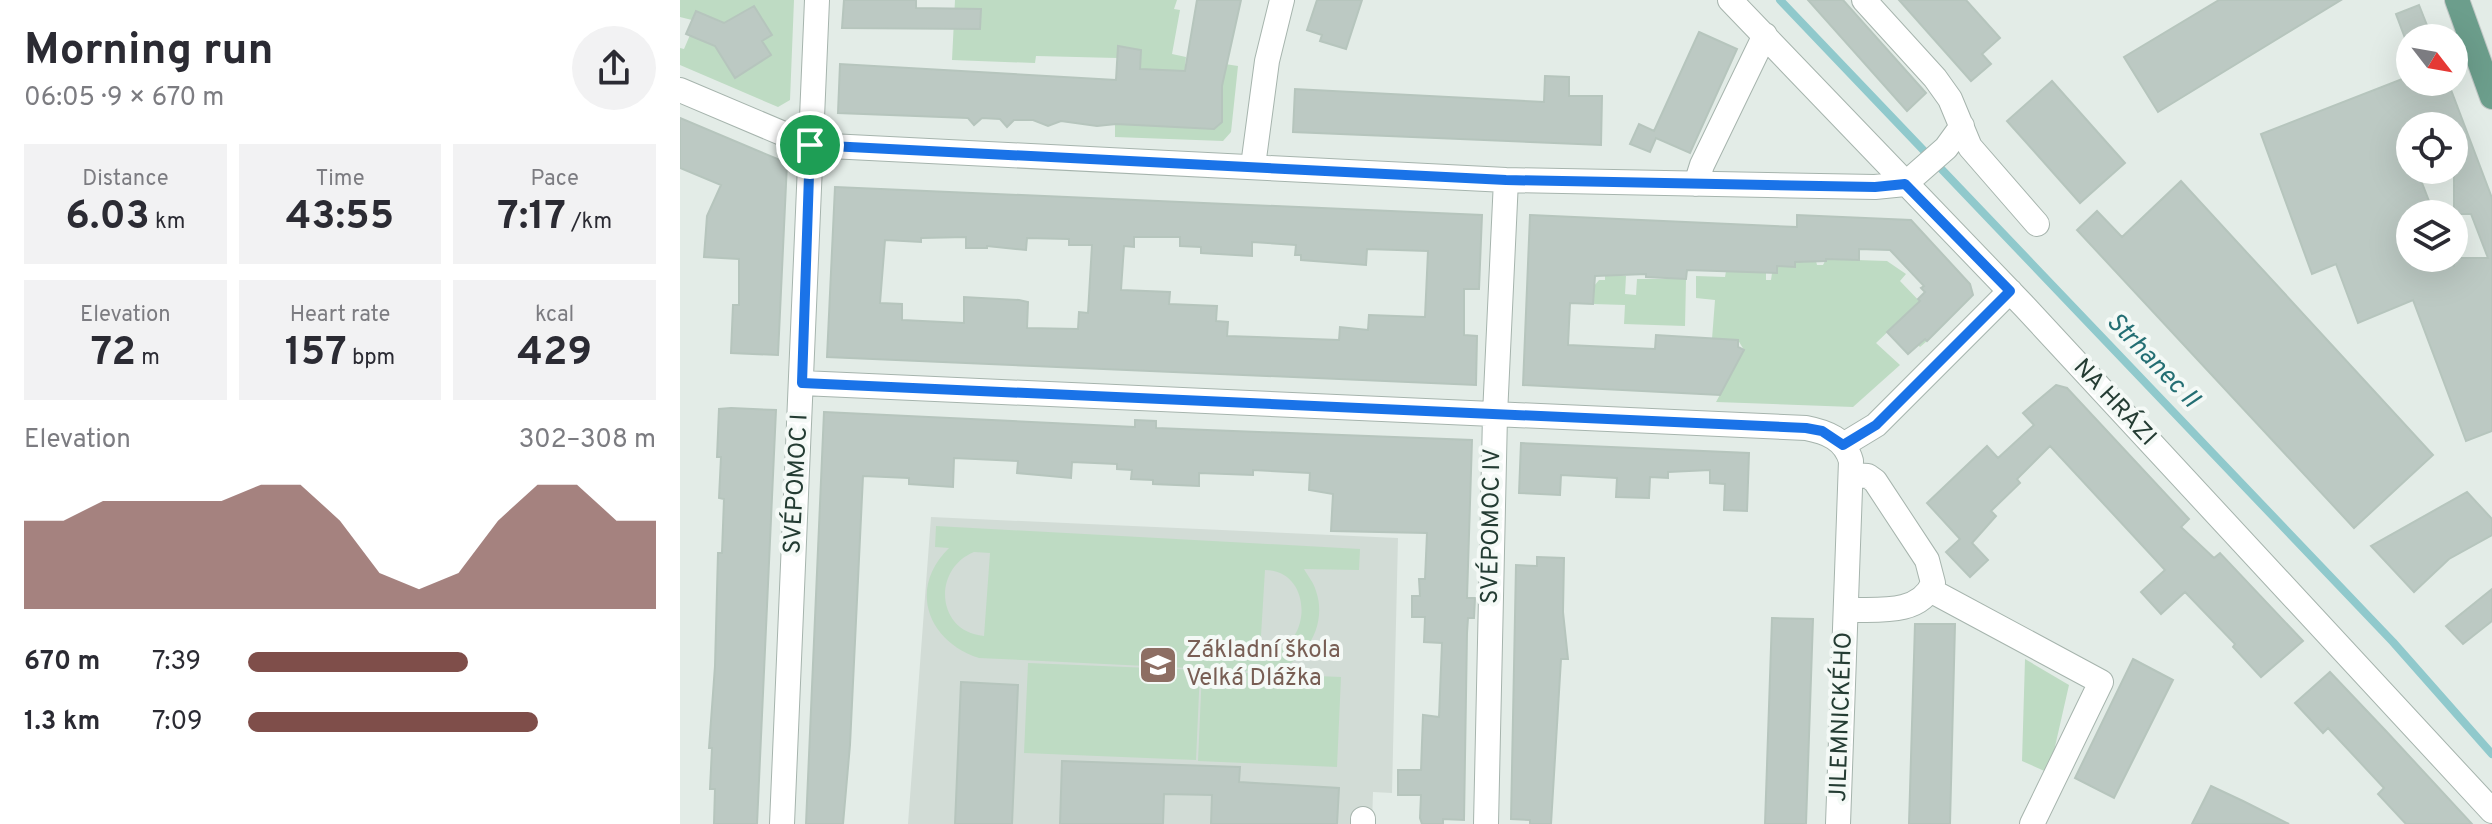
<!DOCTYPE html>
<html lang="en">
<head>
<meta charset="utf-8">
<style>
	:root { --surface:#fff; --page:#f2f2f3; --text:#2b2b33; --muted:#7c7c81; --accent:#7f4e4a }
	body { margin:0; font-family:Overpass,sans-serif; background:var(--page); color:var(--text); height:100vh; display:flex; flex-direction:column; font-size:30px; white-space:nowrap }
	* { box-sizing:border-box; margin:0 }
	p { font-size:26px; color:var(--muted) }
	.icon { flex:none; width:44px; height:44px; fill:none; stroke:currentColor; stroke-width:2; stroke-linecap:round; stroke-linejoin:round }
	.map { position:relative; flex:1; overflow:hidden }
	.side { display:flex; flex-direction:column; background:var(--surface); width:680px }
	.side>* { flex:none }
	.needle { width:52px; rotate:121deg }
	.buttons { position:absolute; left:1716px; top:24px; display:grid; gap:16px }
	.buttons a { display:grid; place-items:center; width:72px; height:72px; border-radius:50%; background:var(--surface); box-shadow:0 8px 32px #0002; font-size:40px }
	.pin { position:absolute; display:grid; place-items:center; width:68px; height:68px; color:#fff; margin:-34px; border:4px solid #fff; border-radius:50%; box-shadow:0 2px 8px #0007 }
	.round { display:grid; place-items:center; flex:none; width:84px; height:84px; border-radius:42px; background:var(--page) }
	.summary { display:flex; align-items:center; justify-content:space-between; height:136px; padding:0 24px }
	h1 { font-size:44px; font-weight:700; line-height:60px }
	.figures { display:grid; grid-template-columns:repeat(3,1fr); gap:12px; height:136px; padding:8px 24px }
	.figures div { display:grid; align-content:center; border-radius:0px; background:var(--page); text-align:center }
	.figures b { font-size:40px; font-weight:700 }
	.figures small { font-size:22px; font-weight:400 }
	.figures p { font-size:22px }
	.chart { height:224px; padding:16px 24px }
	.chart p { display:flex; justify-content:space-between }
	.chart svg { width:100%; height:144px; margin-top:8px; fill:var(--accent); opacity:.7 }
	ul { padding:0 24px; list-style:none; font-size:26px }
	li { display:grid; grid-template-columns:128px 96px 1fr; align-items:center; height:60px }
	li i { height:20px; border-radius:10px; background:var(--accent) }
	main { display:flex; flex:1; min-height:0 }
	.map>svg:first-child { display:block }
	.built { fill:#d2dcd6 }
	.green { fill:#bedbc3; fill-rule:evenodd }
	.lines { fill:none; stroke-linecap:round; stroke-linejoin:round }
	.stream { stroke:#90c9cc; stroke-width:8 }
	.building { fill:#bcc9c3; stroke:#b6c5bd; stroke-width:2; fill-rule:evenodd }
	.minor-casing { stroke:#a6b4ad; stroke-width:26 }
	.major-casing { stroke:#c2c8c6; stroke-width:26 }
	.minor { stroke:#fff; stroke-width:24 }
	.major { stroke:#6c9e8c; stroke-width:24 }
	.route-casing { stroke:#fff; stroke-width:16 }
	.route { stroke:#1a73e8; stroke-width:10 }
	.labels { text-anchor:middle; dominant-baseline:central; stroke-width:8; stroke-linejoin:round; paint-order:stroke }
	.street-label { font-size:24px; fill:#243c33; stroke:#f4f9f6 }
	.education-label { font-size:24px; fill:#785e54; stroke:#f4f9f6; text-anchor:start }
	.water-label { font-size:26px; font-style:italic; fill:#236e73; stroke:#f4f9f6 }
</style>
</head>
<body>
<main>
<section class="side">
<div class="summary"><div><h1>Morning run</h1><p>06:05 · 9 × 670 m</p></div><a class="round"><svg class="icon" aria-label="share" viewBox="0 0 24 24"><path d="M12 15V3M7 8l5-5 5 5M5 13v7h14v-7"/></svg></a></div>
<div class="figures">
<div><p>Distance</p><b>6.03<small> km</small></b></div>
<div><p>Time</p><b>43:55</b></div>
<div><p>Pace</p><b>7:17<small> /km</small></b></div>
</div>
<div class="figures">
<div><p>Elevation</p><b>72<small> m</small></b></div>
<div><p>Heart rate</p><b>157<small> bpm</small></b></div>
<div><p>kcal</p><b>429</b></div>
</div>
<div class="chart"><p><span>Elevation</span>302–308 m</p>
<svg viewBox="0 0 160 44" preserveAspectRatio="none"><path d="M0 44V17L10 17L20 11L30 11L40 11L50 11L60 6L70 6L80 17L90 33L100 38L110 33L120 17L130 6L140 6L150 17L160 17V44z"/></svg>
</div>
<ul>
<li><b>670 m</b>7:39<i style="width:54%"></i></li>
<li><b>1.3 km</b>7:09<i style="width:71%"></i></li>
</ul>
</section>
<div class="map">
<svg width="1812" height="824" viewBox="0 0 1812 824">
	<rect width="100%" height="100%" fill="#e3ece7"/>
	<path class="built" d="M251,517L718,538L712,793L693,792L692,824H228Z"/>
	<path class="green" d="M0,0H114L110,100L98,107L0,65V48L4,49L10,35L28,16L16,11L12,20L0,17Z
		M275,0H497L494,9L500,10L492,54L506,57L499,127L534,129L542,122V86L545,64L558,66L551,132L543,141L435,137V124L474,126L436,84L437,62L460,64L461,50L438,46L437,58L356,56L355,63L272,60Z
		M1115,254L1136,261L1137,265H1143L1146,259L1207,261L1226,274L1220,281L1245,307L1228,322L1247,341L1240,347L1217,323L1196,343L1220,365L1173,407L1036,402L1064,350L1058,340L1032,339L1035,300L1016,298V276L1045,277L1046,271L1086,272V280H1091L1092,273L1097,272V266L1115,267Z
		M925,275L946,276L945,294L956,295L957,279H1006L1005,326L944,324L945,305L913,304L914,286L919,280H925Z
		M256,526L680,549L679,570L624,569C628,576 634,583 636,591C648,625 625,664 591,672L299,658C247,641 228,588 269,548L255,547ZM294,552L310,553L304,636C256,632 252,569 294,552ZM585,570C636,570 633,656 580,652Z
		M1345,659L1389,685L1369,773L1342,761Z
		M348,663L520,670L516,760L344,753Z
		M522,671L661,677L657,767L518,761Z"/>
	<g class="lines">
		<path class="stream" d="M1100,0L1713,642L1812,754"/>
	</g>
	<path class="building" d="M164,0H236V8L301,9L300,29L162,28Z
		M517,0H561L542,86V122L534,129L436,124L417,126L381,121L368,126L353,120H334L327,127L320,119L302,118L294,125L288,118L158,113L160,64L436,80L438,46L461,50L460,69L505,71Z
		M637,0H682L666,49L640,41L642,35L627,30Z
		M1128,0H1163L1246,93L1227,111Z
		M1219,0H1286L1320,38L1302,54L1311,64L1291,81Z
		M1539,0H1661L1478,112L1444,57Z
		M1739,5L1752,38H1725L1716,14Z
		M74,6L92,35L82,41L91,55L55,78L35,46L6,34L16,11L44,23Z
		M1019,32L1057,49L1010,153L976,138L970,152L950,144L959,124L974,131Z
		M865,76L889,77V96H922L921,145L613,132L615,89L864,102Z
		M1730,76V82H1768L1812,198V431L1786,441L1733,300L1678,323L1656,264L1632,274L1581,134ZM1730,126H1774V214H1791L1808,258H1774V267L1771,258H1730V214H1754L1737,170H1730Z
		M1372,81L1445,163L1400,203L1327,121Z
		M0,118L107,163L98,355L51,353L53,305H59V259L24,257L27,216L41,185L0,168Z
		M1501,181L1753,455L1674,528L1397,230L1417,211L1442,237Z
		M155,187L802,215L799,289H784V335L797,336L796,385L147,357ZM286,237V248H307V246L346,250L347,238L389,239V245H412L408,313L399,312L398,329L347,328L348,302L339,300L284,297V323L222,320V304L200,303L205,240L241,242V238ZM454,237H500V246L521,247V253L572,256V242L616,245L615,255H621V260L686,265L687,249L748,251L745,317L689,315L688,330L660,327L659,340L547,336L548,322L536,321L537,306L489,304L490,292L441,290L444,246L454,247Z
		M850,215L1117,227V215L1231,220L1290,284L1293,295L1247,341L1245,339L1228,354L1207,332L1240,301L1238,299L1245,292L1241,288L1244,286L1210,250L1179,249V260L1146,259V261L1115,262V267L1097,266V273L1007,270L1006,279L966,277V274L915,276L913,304L890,303L888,345L975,349L976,335L1058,340V347L1064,350L1040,395L843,385Z
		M1376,385L1387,388L1509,519L1501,527L1534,558L1540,553L1623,641L1581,677L1553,647L1555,644L1505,592L1481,614L1461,592L1485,570L1370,446L1337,479L1340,483L1311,511L1316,516L1292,543L1308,560L1290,577L1266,552L1280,539L1247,503L1307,446L1318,458L1354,425L1343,413Z
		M51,408L96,410L77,824H34L35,789H30L32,748H29L35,666L38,553H42L44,499L39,498L41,457H37L39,409Z
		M144,412L455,427V420L476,421V428L792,440L787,598H795L794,618H788L787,633L784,820L763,819V824H742L740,818L741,795H718V770H741L743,715L759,717L762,643L744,642L745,617H732V596H740L739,579H745L747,533L651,531L653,494L629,490L630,473L573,470V475L519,473V486L473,484V480L451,479L452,470L437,469V464L392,462L391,478L337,473L338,461L274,458L273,487L229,484V478L183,476L170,745L163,824H126Z
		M841,443L1069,453L1067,511L1044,510L1045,484L1030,483V470L988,472V478L970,477L969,498L936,497L937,478L881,475L880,495L839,493Z
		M1787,492L1812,519V535L1769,559L1734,592L1691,546Z
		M857,557L884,558L883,612L888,659H881L871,824H850V820L831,819L836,565L857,566Z
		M1812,589V621L1783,644L1766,626Z
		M1092,618L1133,619L1126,824H1085Z
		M1235,624H1275L1270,824H1229Z
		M1453,659L1493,680L1434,798L1395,778Z
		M1650,672L1706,731L1792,824H1726L1698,794L1704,788L1648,728L1643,733L1615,703Z
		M281,682L338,685L332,824H275Z
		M382,761L560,767L559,782L659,788L657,824H531L532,795L484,794L483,824H380Z
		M1531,786L1563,801L1609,824H1512Z"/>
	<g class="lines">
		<g class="minor-casing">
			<path id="minor" d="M1050,0L1345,307L1812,811
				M1184,0L1255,78L1270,99L1290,147L1357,224
				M0,90L130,145L826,180L1195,187L1225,184
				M573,166L587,61L602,0
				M1016,184L1022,165L1085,35
				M1225,184L1266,148L1282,126
				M122,383L1126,428C1147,432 1165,439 1171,461L1158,824
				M1163,445L1196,425L1330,291
				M1250,590L1421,682L1352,824
				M1166,610C1195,609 1240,616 1253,583L1247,560L1195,481L1188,476L1171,475
				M102,824L137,0
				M683,824V819
				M806,824L815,415L826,180"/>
		</g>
		<g class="major-casing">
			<path id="major" d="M1777,0L1812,97"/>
		</g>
		<use href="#minor" class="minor"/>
		<use href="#major" class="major"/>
	</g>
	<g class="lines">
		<g class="route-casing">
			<path id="route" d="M130,145L826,180L1195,187L1225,184L1330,291L1196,425L1163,445L1142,431L1126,428L122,383Z"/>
		</g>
		<use href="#route" class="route"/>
	</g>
	<defs>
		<g id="school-square" transform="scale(2)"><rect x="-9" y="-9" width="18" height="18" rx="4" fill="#8d6e63" stroke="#f4f9f6"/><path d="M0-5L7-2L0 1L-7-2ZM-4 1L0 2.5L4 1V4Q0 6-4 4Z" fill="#fff"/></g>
	</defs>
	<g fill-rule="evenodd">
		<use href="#school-square" x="478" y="665"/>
	</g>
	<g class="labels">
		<g class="street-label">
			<text transform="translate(1434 403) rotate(47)">NA HRÁZI</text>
			<text transform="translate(117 484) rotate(-87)">SVÉPOMOC I</text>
			<text transform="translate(812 526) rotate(-89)">SVÉPOMOC IV</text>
			<text transform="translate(1162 717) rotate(-88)">JILEMNICKÉHO</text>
		</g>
		<g class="education-label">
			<text x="506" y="651">Základní škola<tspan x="506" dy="28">Velká Dlážka</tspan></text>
		</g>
		<g class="water-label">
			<text transform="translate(1472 361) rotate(46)">Strhanec II</text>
		</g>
	</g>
</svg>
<div class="buttons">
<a><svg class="needle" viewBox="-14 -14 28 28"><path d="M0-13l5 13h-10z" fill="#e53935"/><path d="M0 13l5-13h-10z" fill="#7c7c81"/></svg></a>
<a><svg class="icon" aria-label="locate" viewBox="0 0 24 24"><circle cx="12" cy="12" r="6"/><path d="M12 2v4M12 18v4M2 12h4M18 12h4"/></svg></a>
<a><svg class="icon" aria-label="layers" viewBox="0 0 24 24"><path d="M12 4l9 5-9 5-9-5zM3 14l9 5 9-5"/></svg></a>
</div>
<div class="pin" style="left:130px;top:145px;background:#1e9e55"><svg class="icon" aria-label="arrive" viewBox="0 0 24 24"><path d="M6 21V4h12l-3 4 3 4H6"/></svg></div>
</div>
</main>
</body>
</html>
